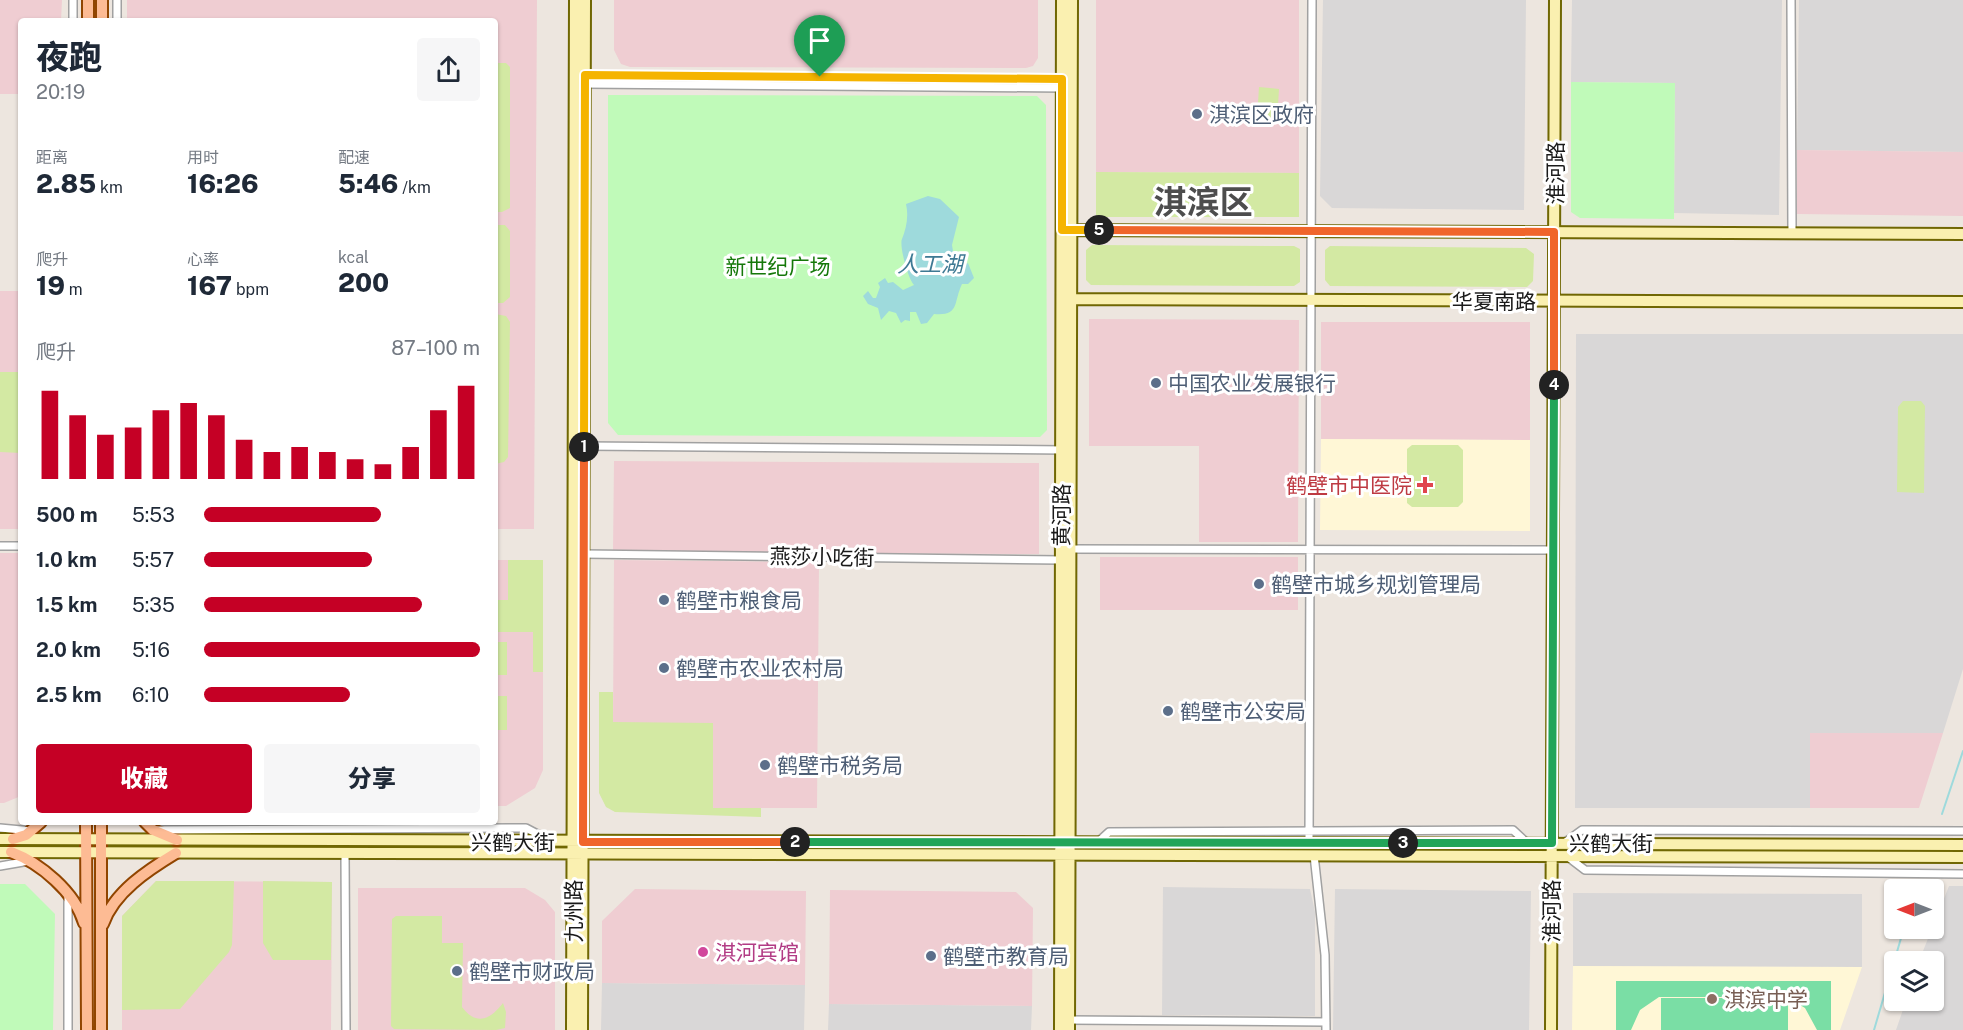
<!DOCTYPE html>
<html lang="zh">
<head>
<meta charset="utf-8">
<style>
	:root { --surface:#fff; --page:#f6f6f7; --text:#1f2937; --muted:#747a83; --accent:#c50025 }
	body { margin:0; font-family:"Public Sans","Noto Sans SC",sans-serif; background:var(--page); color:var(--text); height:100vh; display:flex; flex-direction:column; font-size:22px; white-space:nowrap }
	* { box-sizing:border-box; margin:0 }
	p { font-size:20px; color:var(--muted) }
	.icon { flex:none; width:33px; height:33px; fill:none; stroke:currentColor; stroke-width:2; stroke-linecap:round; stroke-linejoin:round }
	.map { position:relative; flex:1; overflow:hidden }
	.panel { position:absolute; left:18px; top:18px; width:480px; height:807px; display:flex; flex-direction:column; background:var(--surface); border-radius:6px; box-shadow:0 2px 4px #0004 }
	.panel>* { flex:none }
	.needle { width:39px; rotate:270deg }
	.fabs { position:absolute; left:1884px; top:879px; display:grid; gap:12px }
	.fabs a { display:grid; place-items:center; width:60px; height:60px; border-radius:6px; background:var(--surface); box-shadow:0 2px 4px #0004; font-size:30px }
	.pin { position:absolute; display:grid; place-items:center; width:51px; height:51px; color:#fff; margin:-62px -26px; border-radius:50% 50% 50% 0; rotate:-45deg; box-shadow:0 0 6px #0007 }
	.pin .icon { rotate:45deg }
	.km { position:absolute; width:30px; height:30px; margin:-15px; border-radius:50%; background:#222; color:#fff; font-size:16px; line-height:30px; text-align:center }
	.round { display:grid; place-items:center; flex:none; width:63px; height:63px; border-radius:6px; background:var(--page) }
	.overview { display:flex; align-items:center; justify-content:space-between; height:102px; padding:0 18px }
	h1 { font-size:33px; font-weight:800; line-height:45px }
	.metrics { display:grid; grid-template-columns:repeat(3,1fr); gap:9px; height:102px; padding:6px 18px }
	.metrics div { display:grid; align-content:center }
	.metrics b { font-size:26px; font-weight:800 }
	.metrics small { font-size:16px; font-weight:400 }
	.metrics p { font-size:16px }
	.chart { height:168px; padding:12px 18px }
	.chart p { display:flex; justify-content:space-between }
	.chart svg { width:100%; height:108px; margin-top:6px; stroke:var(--accent); stroke-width:6 }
	.cta { display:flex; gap:12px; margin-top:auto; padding:12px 18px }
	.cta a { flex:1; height:69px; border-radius:6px; background:var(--accent); color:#fff; font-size:24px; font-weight:800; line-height:69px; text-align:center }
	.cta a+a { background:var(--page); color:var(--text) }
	ul { padding:0 18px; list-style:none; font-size:20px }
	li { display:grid; grid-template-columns:96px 72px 1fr; align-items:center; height:45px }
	li i { height:15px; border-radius:8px; background:var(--accent) }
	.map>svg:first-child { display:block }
	.residential { fill:#d9d7d7 }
	.commercial { fill:#efcdd2 }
	.education { fill:#fff7d6 }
	.grass { fill:#d3e9a3 }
	.park { fill:#c0fab9 }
	.pitch { fill:#7adea5 }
	.water { fill:#9edadc }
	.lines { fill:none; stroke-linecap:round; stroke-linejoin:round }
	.stream { stroke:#9edadc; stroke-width:2 }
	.street-casing { stroke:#a1a1a1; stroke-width:10 }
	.secondary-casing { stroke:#706703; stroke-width:14 }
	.primary-casing { stroke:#914500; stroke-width:14 }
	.street { stroke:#fff; stroke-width:7 }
	.secondary { stroke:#faf0b0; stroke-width:10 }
	.primary { stroke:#fdbb94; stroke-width:10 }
	.split-1-casing { stroke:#fff; stroke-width:12 }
	.split-2-casing { stroke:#fff; stroke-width:12 }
	.split-3-casing { stroke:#fff; stroke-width:12 }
	.split-4-casing { stroke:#fff; stroke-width:12 }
	.split-5-casing { stroke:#fff; stroke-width:12 }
	.split-6-casing { stroke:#fff; stroke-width:12 }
	.split-1 { stroke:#f5b400; stroke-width:8 }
	.split-2 { stroke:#f0652b; stroke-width:8 }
	.split-3 { stroke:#22a559; stroke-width:8 }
	.split-4 { stroke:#22a559; stroke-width:8 }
	.split-5 { stroke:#f0652b; stroke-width:8 }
	.split-6 { stroke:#f5b400; stroke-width:8 }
	.service-dot { fill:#5c6f8a; stroke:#fff; stroke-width:2 }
	.health-dot { fill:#e0444e; stroke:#fff; stroke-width:2 }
	.hotel-dot { fill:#d1479c; stroke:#fff; stroke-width:2 }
	.education-dot { fill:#8d6e63; stroke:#fff; stroke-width:2 }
	.labels { text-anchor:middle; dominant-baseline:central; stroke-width:6; stroke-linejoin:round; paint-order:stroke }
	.service-label { font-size:21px; fill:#4e5e75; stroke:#fff; text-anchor:start }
	.street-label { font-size:21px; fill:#1a1a1a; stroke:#fff }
	.park-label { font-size:21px; fill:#157809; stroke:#fff }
	.health-label { font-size:21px; fill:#be3a42; stroke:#fff; text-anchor:end }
	.hotel-label { font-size:21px; fill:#b23c85; stroke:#fff; text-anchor:start }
	.education-label { font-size:21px; fill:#785e54; stroke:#fff; text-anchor:start }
	.water-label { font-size:22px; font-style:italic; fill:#3e7993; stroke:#fff }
	.town-label { font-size:33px; font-weight:bold; fill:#4d4d4d; stroke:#fff }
</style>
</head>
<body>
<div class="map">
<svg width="1963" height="1030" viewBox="0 0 1963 1030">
	<rect width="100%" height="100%" fill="#ede6df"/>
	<path class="residential" d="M1323,0H1526L1524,210L1332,208L1320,196Z
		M1572,0H1782L1779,215L1674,213L1675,83L1571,82Z
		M1799,0H1963V152L1797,150Z
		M1576,334H1963V669L1943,733H1811L1810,808H1575Z
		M1949,886H1963V1030H1896L1906,1001L1934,1000V962L1919,961Z
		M1163,887L1310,889L1315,912V1016L1162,1015Z
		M1335,889L1531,891L1529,1030H1333Z
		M1573,893L1862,894V967L1573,966Z
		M602,983L805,985L804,1030H601Z
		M829,1004L1032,1006L1031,1030H828Z"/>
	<path class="commercial" d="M0,0H62L61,21H21V94H0Z
		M127,0H537L534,529H495V21H127Z
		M614,0H1038V58L1033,66L1026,68L630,67L621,64L614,50Z
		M1096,0H1299V173L1096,172Z
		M1797,150L1963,152V216L1797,214Z
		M0,291H21V529H0Z
		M1089,319L1299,320L1298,542H1199V446H1089Z
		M1321,322H1530V440L1321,439Z
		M614,461L1039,463V554L613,552Z
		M0,553H21V796L4,803H0Z
		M1100,557H1298V610H1100Z
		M495,560H543V770L535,788L506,806H495Z
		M614,560L819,562L817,808H713L613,722Z
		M1810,733H1943L1919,808H1810Z
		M156,881L332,882L331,1030H122V916Z
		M358,888H525L545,900L555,912V1030H358Z
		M635,889L806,891L805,985L602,983V921Z
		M830,890L1016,892L1033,908L1032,1006L829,1004Z"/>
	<path class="education" d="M1321,439L1530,440V531L1320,530Z
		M1573,966L1862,967L1840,1030H1572Z"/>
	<path class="grass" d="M495,63H506L510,67V208L502,212H495Z
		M1259,87L1279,89L1277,122L1257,119Z
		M1096,172L1299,173V217H1096Z
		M495,225H505L510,231V297L503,303H495Z
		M1092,245L1294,246L1300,249V282L1294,286L1091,285L1086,280V250Z
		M1330,246L1526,248L1534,254L1533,281L1527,287L1330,286L1325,280V250Z
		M495,314L506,316L510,322L508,457L504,462L495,464Z
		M0,372H21V453L0,452Z
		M1903,401H1921L1925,406L1924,493L1897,492L1898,407Z
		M1412,445H1458L1463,450V502L1458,507H1412L1407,503V449Z
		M508,560H543V672H533V632H495V600H508Z
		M495,642H507V675H495Z
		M599,692H613V722L713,723V808H761V817L615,812L606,807L599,793Z
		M495,696H507V730H495Z
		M156,881H234L232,945L229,952L180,1009L122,1010V916Z
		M263,881L332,882L331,960H273L263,943Z
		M396,916H442V943H463L462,1007C476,1026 490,1020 503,1003L506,1012L505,1028L496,1030L394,1029L391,1026L392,919Z"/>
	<path class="park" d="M1571,82L1675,83L1674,219L1580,218L1571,212Z
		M608,95L1037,96L1046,105L1047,430L1040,437L618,435L608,423Z
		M0,884H25L55,914L53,1030H0Z"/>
	<path class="pitch" d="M1616,981H1831V1030H1817L1805,1008L1787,997H1659L1640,1010L1631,1030H1616Z
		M1661,998H1788V1030H1661Z"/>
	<path class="water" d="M928,196L940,199L959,217L952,245L955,263L960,267L968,263L974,278L968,284H962C953,303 960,316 934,314L927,323L921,324L916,312H910V321L905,320L901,323L896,313L889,311L881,320L878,308L868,304L863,296L868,291L873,298H876L880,287L878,283L885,278L888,283L893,282L903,290L914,285C908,279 899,245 902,239C906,229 909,217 906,204Z"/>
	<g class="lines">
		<path class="stream" d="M1942,814L1963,751
			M1874,1030L1904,928"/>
		<g class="street-casing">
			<path id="street" d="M1791,0L1792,233
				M73,21V0
				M117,21V0
				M585,75L1062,79
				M585,84L1062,88
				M584,446L1065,450
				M0,546H21
				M1070,549L1553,550
				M584,554L1061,560
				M0,828L32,831
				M156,830L526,828L547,839
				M1098,842L1109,832L1513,830L1527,843
				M1309,843L1312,0
				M1564,843L1582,830L1963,831
				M345,854L346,1030
				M1314,855L1325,955L1326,1030
				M1568,857L1585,870L1963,874
				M0,866L29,861
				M1069,1020L1326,1022
				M68,1030V895"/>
		</g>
		<g class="secondary-casing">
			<path id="secondary" d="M1066,230L1963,234
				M1065,299L1963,302
				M0,839L1963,845
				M0,852L1963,857
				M572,1030L575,0
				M582,1030L585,0
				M1060,1030L1062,0
				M1069,1030L1072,0
				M1551,1030L1555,0"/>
		</g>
		<g class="primary-casing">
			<path id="primary" d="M88,21V0
				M102,21V0
				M86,822L87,1030
				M101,822V1030
				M145,822L153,830L177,840
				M13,839L26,835L41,822
				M11,852C40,863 75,892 84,923
				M103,924C114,892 148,870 176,853"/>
		</g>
		<use href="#street" class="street"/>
		<use href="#secondary" class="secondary"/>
		<use href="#primary" class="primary"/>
	</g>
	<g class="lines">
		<g class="split-1-casing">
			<path id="split-1" d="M584,447L585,75L820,77"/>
		</g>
		<g class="split-2-casing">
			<path id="split-2" d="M584,447L583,842H795"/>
		</g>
		<g class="split-3-casing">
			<path id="split-3" d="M795,842L1403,843"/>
		</g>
		<g class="split-4-casing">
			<path id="split-4" d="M1403,843H1552L1554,385"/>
		</g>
		<g class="split-5-casing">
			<path id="split-5" d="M1099,230L1554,232V385"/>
		</g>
		<g class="split-6-casing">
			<path id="split-6" d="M820,77L1062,79V230H1099"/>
		</g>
		<use href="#split-1" class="split-1"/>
		<use href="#split-2" class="split-2"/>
		<use href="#split-3" class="split-3"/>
		<use href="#split-4" class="split-4"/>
		<use href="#split-5" class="split-5"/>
		<use href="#split-6" class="split-6"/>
	</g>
	<g class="service-dot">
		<circle cx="1197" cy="114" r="6"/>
		<circle cx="1156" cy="383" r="6"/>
		<circle cx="1259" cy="584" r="6"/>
		<circle cx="664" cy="600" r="6"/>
		<circle cx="664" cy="668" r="6"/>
		<circle cx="1168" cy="711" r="6"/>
		<circle cx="765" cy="765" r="6"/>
		<circle cx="931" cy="956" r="6"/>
		<circle cx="457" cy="971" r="6"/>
	</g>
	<path class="health-dot" d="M1422 476h6v6h6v6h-6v6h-6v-6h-6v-6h6z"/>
	<circle class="hotel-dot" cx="703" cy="952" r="6"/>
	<circle class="education-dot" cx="1712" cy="999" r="6"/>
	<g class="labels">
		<g class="service-label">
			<text x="1209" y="114">淇滨区政府</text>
			<text x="1168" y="383">中国农业发展银行</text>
			<text x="1271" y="584">鹤壁市城乡规划管理局</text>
			<text x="676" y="600">鹤壁市粮食局</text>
			<text x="676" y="668">鹤壁市农业农村局</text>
			<text x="1180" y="711">鹤壁市公安局</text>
			<text x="777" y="765">鹤壁市税务局</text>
			<text x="943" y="956">鹤壁市教育局</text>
			<text x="469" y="971">鹤壁市财政局</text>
		</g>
		<g class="street-label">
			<text transform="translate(1555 173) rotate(-90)">淮河路</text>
			<text x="1494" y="301">华夏南路</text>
			<text transform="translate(1061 515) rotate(-90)">黄河路</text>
			<text transform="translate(822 557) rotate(1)">燕莎小吃街</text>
			<text x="513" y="842">兴鹤大街</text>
			<text x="1611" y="843">兴鹤大街</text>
			<text transform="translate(573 911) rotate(-90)">九州路</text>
			<text transform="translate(1551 911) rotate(-90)">淮河路</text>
		</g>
		<g class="park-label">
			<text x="778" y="266">新世纪广场</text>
		</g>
		<g class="health-label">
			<text x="1412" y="485">鹤壁市中医院</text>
		</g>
		<g class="hotel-label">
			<text x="715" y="952">淇河宾馆</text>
		</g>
		<g class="education-label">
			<text x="1724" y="999">淇滨中学</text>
		</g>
		<g class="water-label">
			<text x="930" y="264">人工湖</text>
		</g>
		<g class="town-label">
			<text x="1203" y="202">淇滨区</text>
		</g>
	</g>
</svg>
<div class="fabs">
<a><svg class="needle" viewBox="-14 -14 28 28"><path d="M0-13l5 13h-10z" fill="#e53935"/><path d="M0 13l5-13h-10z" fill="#747a83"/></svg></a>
<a><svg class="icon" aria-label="layers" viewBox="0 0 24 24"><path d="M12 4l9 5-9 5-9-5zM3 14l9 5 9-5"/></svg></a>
</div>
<div class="pin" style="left:820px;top:77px;background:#1e9e55"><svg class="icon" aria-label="arrive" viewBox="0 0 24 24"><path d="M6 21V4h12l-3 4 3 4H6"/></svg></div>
<b class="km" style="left:584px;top:447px">1</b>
<b class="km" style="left:795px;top:842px">2</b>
<b class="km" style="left:1403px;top:843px">3</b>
<b class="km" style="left:1554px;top:385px">4</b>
<b class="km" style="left:1099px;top:230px">5</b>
<section class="panel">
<div class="overview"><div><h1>夜跑</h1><p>20:19</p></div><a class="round"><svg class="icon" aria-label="share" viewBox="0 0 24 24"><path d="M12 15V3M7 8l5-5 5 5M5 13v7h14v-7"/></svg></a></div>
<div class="metrics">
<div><p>距离</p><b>2.85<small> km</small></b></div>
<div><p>用时</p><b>16:26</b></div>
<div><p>配速</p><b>5:46<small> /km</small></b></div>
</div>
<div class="metrics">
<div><p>爬升</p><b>19<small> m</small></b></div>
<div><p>心率</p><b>167<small> bpm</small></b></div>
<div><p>kcal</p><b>200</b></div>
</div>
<div class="chart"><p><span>爬升</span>87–100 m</p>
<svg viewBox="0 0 160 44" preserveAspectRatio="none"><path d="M5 44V8M15 44V18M25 44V26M35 44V23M45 44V16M55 44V13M65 44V18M75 44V28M85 44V33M95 44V31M105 44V33M115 44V36M125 44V38M135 44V31M145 44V16M155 44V6"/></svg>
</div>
<ul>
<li><b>500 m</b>5:53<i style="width:64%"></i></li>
<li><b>1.0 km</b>5:57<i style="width:61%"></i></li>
<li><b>1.5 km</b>5:35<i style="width:79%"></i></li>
<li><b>2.0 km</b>5:16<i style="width:100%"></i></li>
<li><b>2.5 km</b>6:10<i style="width:53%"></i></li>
</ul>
<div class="cta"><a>收藏</a><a>分享</a></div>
</section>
</div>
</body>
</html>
